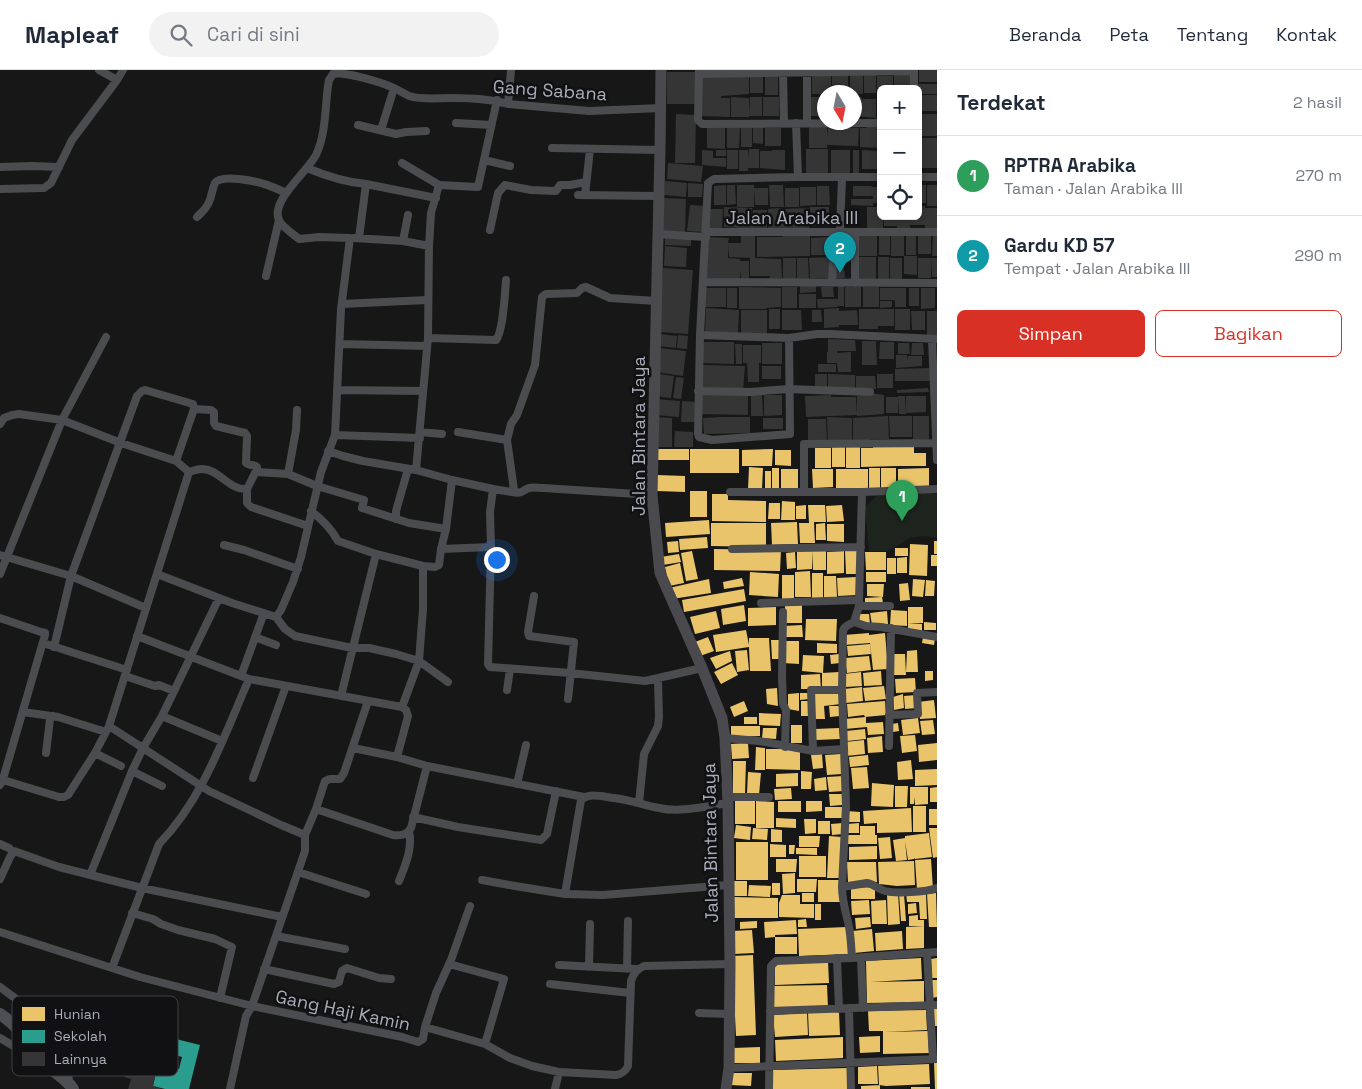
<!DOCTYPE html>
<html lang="id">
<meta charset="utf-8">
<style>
body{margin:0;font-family:"Space Grotesk",sans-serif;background:#f2f2f3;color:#1f2937}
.controls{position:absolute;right:15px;top:15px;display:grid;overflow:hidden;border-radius:8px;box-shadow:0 2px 8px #0003}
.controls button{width:45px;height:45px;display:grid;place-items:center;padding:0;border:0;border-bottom:1px solid #e0e1e3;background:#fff;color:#1f2937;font:25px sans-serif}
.compass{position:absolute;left:817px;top:15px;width:45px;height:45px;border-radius:50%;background:#fff;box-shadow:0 2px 8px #0003;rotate:170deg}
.you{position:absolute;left:496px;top:489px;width:18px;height:18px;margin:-12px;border:4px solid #fff;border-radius:50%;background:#1a73e8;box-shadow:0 0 0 8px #1a73e833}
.badge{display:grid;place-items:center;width:32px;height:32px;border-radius:50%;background:#d93025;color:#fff;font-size:16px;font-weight:700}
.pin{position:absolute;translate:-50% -41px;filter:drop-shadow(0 1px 2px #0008)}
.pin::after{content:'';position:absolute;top:26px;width:18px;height:15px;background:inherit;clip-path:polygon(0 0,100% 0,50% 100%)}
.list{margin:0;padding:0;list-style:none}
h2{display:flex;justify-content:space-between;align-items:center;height:65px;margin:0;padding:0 20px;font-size:21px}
h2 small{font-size:16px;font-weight:400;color:#747a83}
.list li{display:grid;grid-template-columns:32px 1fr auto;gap:15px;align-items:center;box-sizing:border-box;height:80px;padding:0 20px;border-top:1px solid #e0e1e3}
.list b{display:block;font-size:19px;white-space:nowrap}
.list p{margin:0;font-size:16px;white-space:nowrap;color:#747a83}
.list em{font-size:16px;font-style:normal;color:#747a83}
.actions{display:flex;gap:10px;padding:15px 20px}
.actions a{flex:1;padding:11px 0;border:1px solid #d93025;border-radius:8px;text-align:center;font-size:18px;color:#d93025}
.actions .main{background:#d93025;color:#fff}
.icon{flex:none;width:28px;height:28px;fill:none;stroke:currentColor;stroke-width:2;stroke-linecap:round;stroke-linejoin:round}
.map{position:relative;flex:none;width:937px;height:1019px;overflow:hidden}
header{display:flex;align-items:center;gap:30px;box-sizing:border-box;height:70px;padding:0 25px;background:#fff;border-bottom:1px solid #e0e1e3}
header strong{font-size:24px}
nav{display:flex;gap:28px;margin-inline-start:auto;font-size:18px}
.search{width:350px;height:45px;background:#f2f2f3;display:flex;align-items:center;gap:12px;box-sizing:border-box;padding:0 18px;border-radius:28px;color:#747a83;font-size:19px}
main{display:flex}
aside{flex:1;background:#fff}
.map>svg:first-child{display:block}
.green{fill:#1d241e}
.homes{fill:#e9c46a}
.schools{fill:#2a9d8f}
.building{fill:#353536}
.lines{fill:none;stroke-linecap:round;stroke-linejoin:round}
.street{stroke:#4b4c50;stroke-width:8}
.secondary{stroke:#4a4a4e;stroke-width:11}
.primary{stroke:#4d4f52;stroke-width:12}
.labels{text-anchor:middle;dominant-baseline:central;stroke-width:5;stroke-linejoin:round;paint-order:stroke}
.street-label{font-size:18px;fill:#a8adb8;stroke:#111113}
.key{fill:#111113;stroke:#3e4045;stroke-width:1}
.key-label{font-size:14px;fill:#a8adb8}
</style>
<header>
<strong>Mapleaf</strong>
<div class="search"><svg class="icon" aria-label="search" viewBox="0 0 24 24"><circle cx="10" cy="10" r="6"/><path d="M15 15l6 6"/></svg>Cari di sini</div>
<nav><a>Beranda</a><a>Peta</a><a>Tentang</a><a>Kontak</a></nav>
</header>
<main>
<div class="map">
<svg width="937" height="1019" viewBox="0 0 937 1019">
<rect width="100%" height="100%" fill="#171717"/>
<!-- green -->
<path class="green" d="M926 421 937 425V468L924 466 910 468 888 481H869L865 437 880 423Z"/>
<!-- homes -->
<path class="homes" d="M832 376H845V397H832Z
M873 376 899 377 914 376V383H926V396H899L861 397V378H873Z
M846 377H860V398H846Z
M815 378H831V398H815Z
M656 379H689V390H656Z
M690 379H739V403H690Z
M773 379 772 396H742V380Z
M775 380H791V396L775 395Z
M749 397 763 398 762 419H748Z
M772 398H779V419H772Z
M869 398H880V420H869Z
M881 398H896V418H881Z
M929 398V418H898V399Z
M781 399H798V419H781Z
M812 399H833V417L813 418Z
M836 399H868V420H836Z
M765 401H771V419H765Z
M657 405 685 406V422L657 421Z
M690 421H707V447H690Z
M712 424H728V430L766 431V452L712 451Z
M782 431 795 432V450H781Z
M769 433H780V449H768Z
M806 435V449H796V436Z
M808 435H825L826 452H814L815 473H800L799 453H809Z
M842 435 844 451 827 452 826 436Z
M709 450 710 464 666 467 665 453Z
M797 452 798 474 772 475 771 453Z
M711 453H766V477L711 476Z
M825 453 826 470H816V454Z
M827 454H844V472L827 471Z
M707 467 708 478 680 480 679 469Z
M678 471 679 482 668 483 667 472Z
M934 471H937V484H934Z
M910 474 928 475 927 506 909 505Z
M895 478H908V486H895Z
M714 479 781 480 780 501 714 500Z
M692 481 698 509 686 511 681 483Z
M797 481H812V499L797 500Z
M812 481H826V500H813Z
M844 481V503L827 504V482Z
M845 481H858V504H846Z
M795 482 796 498 787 499 786 483Z
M865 482H886V500H866Z
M679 484 681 492 663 495 661 487Z
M931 485H937V496H931Z
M907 487V503H897V488Z
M887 488H896V504H887Z
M680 493 684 513 669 516 665 497Z
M810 501 811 527H795V502Z
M750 502 779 504 778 527 749 525Z
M866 502H886V512H866Z
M812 503H823V528H812Z
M782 505H794V530L782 529Z
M824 506H836L837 527H824Z
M856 507 857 525 838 526 837 508Z
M742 508 744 516 724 519 723 512Z
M709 509 711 523 672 529 669 518Z
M913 509 925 510 923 527 912 526Z
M926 510 935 511 934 526H925Z
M908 513 910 530 900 531 899 514Z
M867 514H884L883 527 867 526Z
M744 519 746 531 684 542 682 530Z
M882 527 883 533 865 534V528Z
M744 535 746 551 723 555 721 539Z
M802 535V553H785V536Z
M776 537V555L748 556V538Z
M908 537H923V553H908Z
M891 540 907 541V556L890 555Z
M716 541 720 558 695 564 690 547Z
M887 541 888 554 872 555 870 543Z
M859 544H869L870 554H860Z
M806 549H837L836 571 805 570Z
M924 552 936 553V560H924Z
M908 553 922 554V561L908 560Z
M802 555 803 567H783L784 556Z
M746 560 749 575V568H769L771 601H750L749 577 716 582 713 565Z
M869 563V565L885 563 888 599 873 600 870 573 844 575V565Z
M708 567 714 581 700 586 695 572Z
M923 567 935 569 934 575 922 573Z
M771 570H779L780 589H772Z
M784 571H799V594L783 593Z
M817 573 837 574V583H817Z
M870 574 871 584 848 586 847 576Z
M747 580 749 600 737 602 735 581Z
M917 580 918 602H906L907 581Z
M730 581 732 591 716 599 710 588Z
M839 584 840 593 831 594 830 585Z
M894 584H905L906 605H894Z
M803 585 824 586 823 603 802 601Z
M869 586 871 600 847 603 845 588Z
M732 593 738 605 721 614 714 602Z
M881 601 882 615 864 616 863 603Z
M925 601H933V610L925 611Z
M839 602V618H822V603Z
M861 602 862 616 845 617 844 604Z
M820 604 821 619H801V605Z
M915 608 916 622 896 623 895 609Z
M884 616 886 629 865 631 863 618Z
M862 617 863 631 846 633 844 619Z
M777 618 778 636 767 634 766 619Z
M840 622 841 634 824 636 825 649H815L813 624Z
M799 623V641L788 639V624Z
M800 623H809V629L800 630Z
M903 624 904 638 894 640 893 627Z
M916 625 917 638 905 639 904 626Z
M934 630 936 648 920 649 918 632Z
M744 631 748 641 734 647 730 637Z
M801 631H810V646H801Z
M885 631 886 645 865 647 864 645 848 647 847 634Z
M829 636H839L840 646 830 647Z
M759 643 781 644 780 656 759 655Z
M744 647H757V654H744Z
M866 647V653L883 652 884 664 868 665 867 657 845 659 844 649Z
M918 648 920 663 903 665 901 650Z
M933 650 935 664 922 665 920 651Z
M898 653 899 661 893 662 892 654Z
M791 655H802V673H791Z
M731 656H760V666L731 667Z
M763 658H777L776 669 762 668Z
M839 658 840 669 816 670 815 659Z
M865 659 866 669 847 671 846 661Z
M915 665 917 681 902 683 900 666Z
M882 666 883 682 868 683 867 668Z
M864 670 865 684 846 686 845 672Z
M748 673 749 688 732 689 731 674Z
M937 673V690L919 692 918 675Z
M756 677 765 678V700H755Z
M766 679H788L800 681V700L766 699Z
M822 684 823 698 813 699 811 685Z
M841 684 842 704 827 705 825 685Z
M868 685 869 695 850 697 849 687Z
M911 690 913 709 898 710 897 692Z
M733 691H746L745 724 733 723Z
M867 697 869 718 853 719 851 698Z
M937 699V715L915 716V700Z
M801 701 812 702 811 719H801Z
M748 702 761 703 759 725 747 724Z
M798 703V716L776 717V704Z
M843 706 844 721 829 722 827 707Z
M826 707 827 720 815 721 814 709Z
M872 713 894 715 893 737 871 736Z
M895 716H908L907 737H895Z
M910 717H928V734L915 735V727L914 734H910Z
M937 717V732H930V718Z
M791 718 792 729 775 730 774 719Z
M829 724H842V735L830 736Z
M735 730H755V754H735Z
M756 731 774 732V758H756Z
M778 731H801V742H778Z
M806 731H822V741L806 742Z
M913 736H926V762H913Z
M825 737H843V748H825Z
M911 738 912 762 877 763V753L864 754 863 741Z
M929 739H937V755H929Z
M847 741 860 742V752H847Z
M776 748 796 749V758L776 757Z
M804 749H816V763L805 764Z
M818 751H830V764H818Z
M843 753V764L832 765 831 754Z
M859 753V763H847V754Z
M736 755 751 757 750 770 734 768Z
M860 756H875V765H877V774H847V765H860Z
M753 758 768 759 767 770 752 769Z
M929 758H937V787L933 788Z
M771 759 782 760V772H771Z
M929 763 932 787 915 789 914 788V789L908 790 905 771 907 790 896 791 893 770 905 768V766Z
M799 766H820L819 777H799Z
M829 766 842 767 841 808H827Z
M890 767 892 788 880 789 878 768Z
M736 772H768V810H736Z
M770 774 786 775V787H770Z
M789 775H795L794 784H789Z
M877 776V789L849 790V777Z
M796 778H817V785L796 784Z
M799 786H826V807H799Z
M776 789H797L796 802H776Z
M931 789 933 819 917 820 915 790Z
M914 791 915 815 897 816 879 814 878 792Z
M847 792H876L877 812H848Z
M795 803V823L783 824 782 804Z
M797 809H817L816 822H797Z
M818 810H840V832H818Z
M733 811H747V826H733Z
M772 813H780V825H772Z
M749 815 771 816 770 827 748 826Z
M875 817V829H851V818Z
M802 823H814V832H802Z
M898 823 900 854 888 855 887 824Z
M906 823 926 824 927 849H920L919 832H907Z
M936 823 937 857H929L927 824Z
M899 824H904L906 851H901Z
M782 825H800V834H814V848L779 847V833Z
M734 827 778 828V848H734Z
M869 830 870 844 852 845 851 831Z
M886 830 887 854H872L871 831Z
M916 833 917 843 908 844V834Z
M815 834H821V850H815Z
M918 845V850H924V856H909V846Z
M870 847 871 857 856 859 855 848Z
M806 849 807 857H798V850Z
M796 850 797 864 775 865V867L765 868 764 852Z
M757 851V858L740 859V852Z
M924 856V878L906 879V857Z
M847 857 849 884 799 886 798 859Z
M872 859 874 881 854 883 852 861Z
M752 860 754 883 734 884 732 861Z
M902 861 903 879 876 881 875 863Z
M775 867H797V884H775Z
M753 885 756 965 736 966 732 886Z
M921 888 922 909 870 912 924 911V932L867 933 866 891Z
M937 888V908H932L931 889Z
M828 891 829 913 775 915V892Z
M931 910H937V927L932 928Z
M827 915 828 938 773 940 772 916Z
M933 938H937V956H934Z
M926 940 927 960 884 962 928 961 929 983 883 984V961H869L868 941Z
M808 942H839L840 965 809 966Z
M807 943 808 965 775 967 773 945Z
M880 966V982L860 983 859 967Z
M843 967V988L776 991 775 970Z
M760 977V993H733V978Z
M934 993H937V1019H935Z
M929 994 930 1014 886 1016 879 1015 878 996Z
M877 996 878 1014H858V997Z
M848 998V1019H773V1000Z
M731 1003H752L751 1016 730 1015Z
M880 1015V1019H861V1016Z
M911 1017H930V1019H911Z"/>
<!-- schools -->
<path class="schools" d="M168 967 200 975 189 1019H165L153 1016 158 994 179 999 182 987 164 982Z"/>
<!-- building -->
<path class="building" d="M919 0H937V12H919Z
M667 2H696V34H667Z
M750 4H763V23H750Z
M850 4H863V24H854V22H850Z
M765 5H778V25H765Z
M832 5H848V22H832Z
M864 5H876V23H864Z
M894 5H912V19H894Z
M749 6V24L721 26V28H730V47L701 46V7Z
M812 6H831V22H824V24H812Z
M877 6H893V19H881V25H877Z
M917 14H937V24H918Z
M919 25H937V41H919Z
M731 27 749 28V47H731Z
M750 27H762V46H749Z
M763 27H779V46H763Z
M811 27H820V46H811Z
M854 27H862V29H876V48L854 46Z
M821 29H824V46H821Z
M878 29H881V47H878Z
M676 44 696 45 695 93H675Z
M919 44H937V66H919Z
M707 56H725V79L707 78Z
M741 56H752V77H741Z
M867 56H881V78L860 77V58H867Z
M727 57H740L739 78H727Z
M753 57H763V74L753 73Z
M809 57H827V67L828 57 859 58 858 76 827 75V78H809Z
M765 58H781V76H765Z
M921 68H937V83H921Z
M749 79H759V98H748V101H739V80H748V88Z
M806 79H828V105H806Z
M702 80 713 81V88H726V97L702 95Z
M716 80H726V86H716Z
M727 80H738V99H727Z
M772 80H785V100L760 98V81H772Z
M831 80H850V104H831Z
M853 80H859V103H853Z
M862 80 881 81V99H862Z
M918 83H937V98H918Z
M668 93 703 96 701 112 667 109Z
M665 111 687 113 686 127 664 125Z
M688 113 703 114 702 127H688Z
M726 115V135H714V116Z
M727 115H735L736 134 727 135Z
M737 115H754V137H737Z
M769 115H783L784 137H770Z
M920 115H926V133H920Z
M927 115H937V136H927Z
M817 116H829L830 135H817Z
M853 116H872V117H881V133H873V136L851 135V129H873V126H853Z
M800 117H816V135L800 136Z
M754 118H768V135H755Z
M785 118H799V137H785Z
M664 128 686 129 685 164 663 163Z
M690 135 705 136 703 162 687 161Z
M918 136H925V155H910V149V159H897V156H884V146H918Z
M724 137 752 138 753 155V140H767V160L724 157Z
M810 137H829V156H810Z
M867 137H881V146H883V159H867Z
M781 138 782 158H768V139Z
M809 138V158L782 160V139Z
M925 138H937V158H925Z
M708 139H723L722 160 707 159Z
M879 164H890V185H879Z
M933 164H937V186H932Z
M783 165H810V186L757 187V167H783Z
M858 165H877V186H857Z
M891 165H904V186H891Z
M906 165H916V185H906Z
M665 166 691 167V176L665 175Z
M741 166H755V188L781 189 782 208 770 209V206H750V188L729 187 728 175V188L740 189V191H749V209H741L740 200V211H705L707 167 729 168 728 173H741Z
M918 166H931V184H918Z
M829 167V185H811V168Z
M665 176 687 178 686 197 664 196Z
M904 186H917V205L904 204Z
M829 187 830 208H810L809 188Z
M857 187H876V209H856Z
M878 187H889V209H878Z
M783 188H796V211H783Z
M797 188H808L809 209H797Z
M890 188H902V209H890Z
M918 188H932L931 208H918Z
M932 188H937V207H932Z
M836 197H844L845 208H836Z
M663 198 693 200 688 264 659 262Z
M800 216H816V222L800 223Z
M838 216H844V236H838V237L818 238 817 229H838Z
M739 217 781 218V237L766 238V239H739Z
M782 217H797V238H782Z
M821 217H833L834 227H822Z
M845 217H861V237H845Z
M863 217H879V237H863Z
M704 218H726V237H704Z
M727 218H737V238H727Z
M880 218H906V237H895V230H880Z
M909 218H919V236H909Z
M921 218H935V238L921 239Z
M799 224H816V238H799Z
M880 231H892V237L880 238Z
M706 238 739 240 738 264 705 263Z
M839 238V257L824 258V239Z
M769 239H780V259H769Z
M859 239H894V256H878V259H859Z
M895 239H910V260H895Z
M741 240H767V264L741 263Z
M782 240H801L802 260H782Z
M812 240H821L822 252H812Z
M857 240 858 255H839V241Z
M911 241H925V260H912Z
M927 241H937V265H927Z
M659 264 677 266 676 278 658 276Z
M678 265 688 266 687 279 677 278Z
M828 269 855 270 856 281H837V283L851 282V302H838L837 293H827V282H828Z
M862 271H876L877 295H862Z
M702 272H734V294L701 293Z
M880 272H894V289H879Z
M762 273H782V294H762Z
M898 273H909L910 284H898Z
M912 273H923L924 285H911Z
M735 274H742V294H736Z
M743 275H761V293H759V312H748L747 293H743Z
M659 278 686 281 683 306 656 302Z
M896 285H907L908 291V286H922V296L896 298Z
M818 294H836V302H818Z
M702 295 745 296 743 321 701 319Z
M762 296H781V309H762Z
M930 298V311H895V299Z
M658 304 674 306 671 328 655 326Z
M815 304H827V318H815Z
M828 304 855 305V319H828Z
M877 304H893V318H877Z
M856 306H875L876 319 856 320Z
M676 307 684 308 681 329 673 328Z
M928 318 929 322 897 323V320Z
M700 323H748V345L700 344Z
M870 323 884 325V344L857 346V326L870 325Z
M751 324H762L763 346H751Z
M764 325H782V345L764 346Z
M831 325V327H856L857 345 806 347 805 326Z
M898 326H905L906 344H899Z
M906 326H926V342L906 343Z
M886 327H898V343H886Z
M656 329 680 331 679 347 655 345Z
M682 331 696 332 695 352H681Z
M888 346 889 369H869V372H853V348Z
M889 346H912V367H890Z
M913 346H929V369L913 370Z
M655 347 672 348V377H655Z
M719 347H750V363L704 364 703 348Z
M827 347 852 348V371L828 373Z
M763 348H783V359H763Z
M808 349H826L827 372H808Z
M675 361 693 362V377H674Z
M130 988 158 994 153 1016 162 1019H128L131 1009 124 1007Z"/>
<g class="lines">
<!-- street -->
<path class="street" d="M99 0 117 10
M699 0 698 50 702 54 881 53
M783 3 784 53
M699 4 914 1
M914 19V0
M508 34 511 0
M456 53 491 55
M796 53 798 107
M807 53V3
M358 55 396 64 406 62 426 61
M381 60 394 18
M552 78 660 80
M484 90 510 96
M402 93 439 115 478 117 497 30
M0 97 32 96 59 97
M307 98C326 106 344 112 366 114L359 168
M918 107H937
M366 114 436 128
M0 119 44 118 51 113 72 70 117 10 123 0
M578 125 659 126
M585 125 590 79
M197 147C201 143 207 138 209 132 212 126 212 119 215 113 221 104 255 111 264 114 272 116 279 120 286 123
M490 160 498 123 505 115 531 120 556 121 560 115H570L586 112
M706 162H937
M840 162 842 107
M658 164 706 167
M354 168 403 171 429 176
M403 171 408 145
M266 206 279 150
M703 212 937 213
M832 212 835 162
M855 213V162
M342 234 427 230
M700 265 789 268 817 264H830L937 269
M428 268 496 270C503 262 505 223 506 210
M789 268 790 364
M932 269 937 390
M340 274 427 276
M337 320 423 321
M698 321 750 322 788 319 870 322
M194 339 211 340 214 342V353L216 356 245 363 247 366 246 393C249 396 254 394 257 397V402
M297 340 296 360 288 404 317 416 364 430 362 438 409 453 446 459
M0 354 4 348 12 345 19 344 62 350 121 373 176 391 189 402
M420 362 442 364
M458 362 507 370
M790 364 712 370 699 367 698 364 700 265 708 113 714 109 798 107H881
M335 365 420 368
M804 374 936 373
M328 381 343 386 363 391 416 400 452 410 493 419 490 442 491 477 488 594 490 597 570 603 645 611 702 598
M416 400 428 268 429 176 431 143 439 115
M189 402C193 401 197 399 201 399 218 398 230 421 247 419
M288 404 257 402 255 403 247 419V433L251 437 308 456
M493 419 512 422 514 420 507 370 511 354 517 345 535 295 542 227 546 224 577 223 582 218 586 217 610 228 656 231
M512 422C522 424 521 421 529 418 533 417 538 418 543 418L652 425
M730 422H862L937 419
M804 422V374
M396 449V441L408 399
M224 475 244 480 298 499
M441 479 491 477
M732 479 861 477
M0 485 71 506 146 538
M423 496 435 497 439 495 441 479 446 459 452 410
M0 504 62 350 106 267
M157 504 232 533 276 547 281 540 293 512 301 487 321 402 335 365 341 239 350 168 319 167 299 169C293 164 281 156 279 150 270 131 308 101 316 85 326 64 325 38 328 16L329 10 333 4C345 1 384 13 396 19 400 21 405 24 409 26 422 30 438 28 451 28 469 28 491 29 508 34L589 41 661 38
M534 526 528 562 529 566 574 572 568 629
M761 533 859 530
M859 536H890
M783 542 782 607 783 634 786 640 785 677
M276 547 285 559 295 566 352 578H369L396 584 419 591 423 539V496L376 484 338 471C331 458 323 450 311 441
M0 548 41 562 45 563V565L3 709 0 715
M854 552 866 556 881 557 937 567
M255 567 276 575
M43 573 127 600
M54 577 71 506 137 326 142 321 145 320 193 334 194 339 176 391
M125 606 155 616 159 615 174 621
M241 606 264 543
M249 609 402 637 406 640 408 646 397 687
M507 620 510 599
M341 626 376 484
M402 637 419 591 448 612
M23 642 58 647 106 662
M889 645 918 644 917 623 937 622
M162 646 222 671
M109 656 209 721 281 755 305 765V781L252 936 246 946 230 1019
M725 668 759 671 813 681 844 679
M889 676 891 558
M353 678 397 687 427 696 584 727
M813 681 811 620H842
M46 683 50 649 53 646
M95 683 121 696
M132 701 162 716
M253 708 286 616
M0 709 59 727H64L68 725 95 683 109 656 189 402
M517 714 526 675
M728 727H769
M639 733 644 684 658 656 659 647 658 609
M316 739 325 711 330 709H340L344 703 368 631
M413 747 458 757 541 770 547 764 556 721
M305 765 316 739 393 765C401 766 407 765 411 758L427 696
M0 774 9 778
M298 802 366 824
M90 805 132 701 143 678 162 646 219 528
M0 809 10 787 14 781 59 797 142 818 282 847
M482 810 515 816 565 824 603 825 729 815
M399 811C405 796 413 778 409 762
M842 817 867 813C874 814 878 819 885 821 896 824 926 822 937 818
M565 824 581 730C589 722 604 727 614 728 631 730 643 735 659 738 681 743 706 736 728 733
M132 843 153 849 161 854 178 860 215 869 232 877 220 928
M0 862 140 907 252 936 402 967 418 972 423 969 425 957 485 974 510 988 532 996 559 1002 616 1005C622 1004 625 1002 628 996L631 911C634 903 636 900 644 896L730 894
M276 866 345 879
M927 883 933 989
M837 888 839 939
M852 888C851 876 851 864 848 852 845 840 842 829 842 817L846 736 842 620 843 562C843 556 849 555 854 552L859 536V530L862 422
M861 888 863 938
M449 894 504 909 485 974
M559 895 637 899
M589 897 590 854
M112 898 159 774C203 729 224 666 249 609L137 566
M264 899 334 914 339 912 342 901 347 898 379 908 391 909
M627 899 628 851
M550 914 630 923
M0 917 27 937 67 988 69 1012
M849 938 851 1019
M770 941 937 935
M699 943 730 944
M425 957 436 923 451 890 470 836
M0 968 39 991
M729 998 937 989
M555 1019 559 1002
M769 1019 771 896 776 891 852 888 937 882"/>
<!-- secondary -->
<path class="secondary" d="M661 0 660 80 652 425 660 503 702 598 722 648 725 668 728 733 730 894 729 998 726 1019"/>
<!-- primary -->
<path class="primary" d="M0 944C23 959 30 978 47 995 56 1004 67 1009 73 1019"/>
</g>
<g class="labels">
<!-- street labels -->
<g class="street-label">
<text transform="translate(550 20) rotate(4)">Gang Sabana</text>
<text x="792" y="147">Jalan Arabika III</text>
<text transform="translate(638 366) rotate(-90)">Jalan Bintara Jaya</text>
<text transform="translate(710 773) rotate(-91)">Jalan Bintara Jaya</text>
<text transform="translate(343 940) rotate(12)">Gang Haji Kamin</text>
</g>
</g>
<!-- legend -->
<rect x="12" y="926" width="166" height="80" rx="8" class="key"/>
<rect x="22" y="937" width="23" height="14" fill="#e9c46a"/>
<rect x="22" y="960" width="23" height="13" fill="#2a9d8f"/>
<rect x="22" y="982" width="23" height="14" fill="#353536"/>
<g class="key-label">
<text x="54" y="949">Hunian</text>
<text x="54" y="971">Sekolah</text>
<text x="54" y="994">Lainnya</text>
</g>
</svg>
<div class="controls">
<button>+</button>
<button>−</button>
<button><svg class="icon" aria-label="locate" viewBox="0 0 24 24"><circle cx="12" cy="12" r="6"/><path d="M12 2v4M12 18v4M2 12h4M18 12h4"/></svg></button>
</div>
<svg class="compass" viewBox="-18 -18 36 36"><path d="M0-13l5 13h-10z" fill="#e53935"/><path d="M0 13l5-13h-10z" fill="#747a83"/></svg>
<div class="you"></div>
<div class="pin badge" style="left:902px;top:451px;background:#2e9e5b">1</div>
<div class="pin badge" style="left:840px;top:203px;background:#0f9aa8">2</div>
</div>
<aside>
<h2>Terdekat<small>2 hasil</small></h2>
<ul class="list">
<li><span class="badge" style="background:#2e9e5b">1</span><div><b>RPTRA Arabika</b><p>Taman · Jalan Arabika III</p></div><em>270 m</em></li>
<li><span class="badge" style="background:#0f9aa8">2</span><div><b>Gardu KD 57</b><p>Tempat · Jalan Arabika III</p></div><em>290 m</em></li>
</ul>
<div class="actions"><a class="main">Simpan</a><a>Bagikan</a></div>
</aside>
</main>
